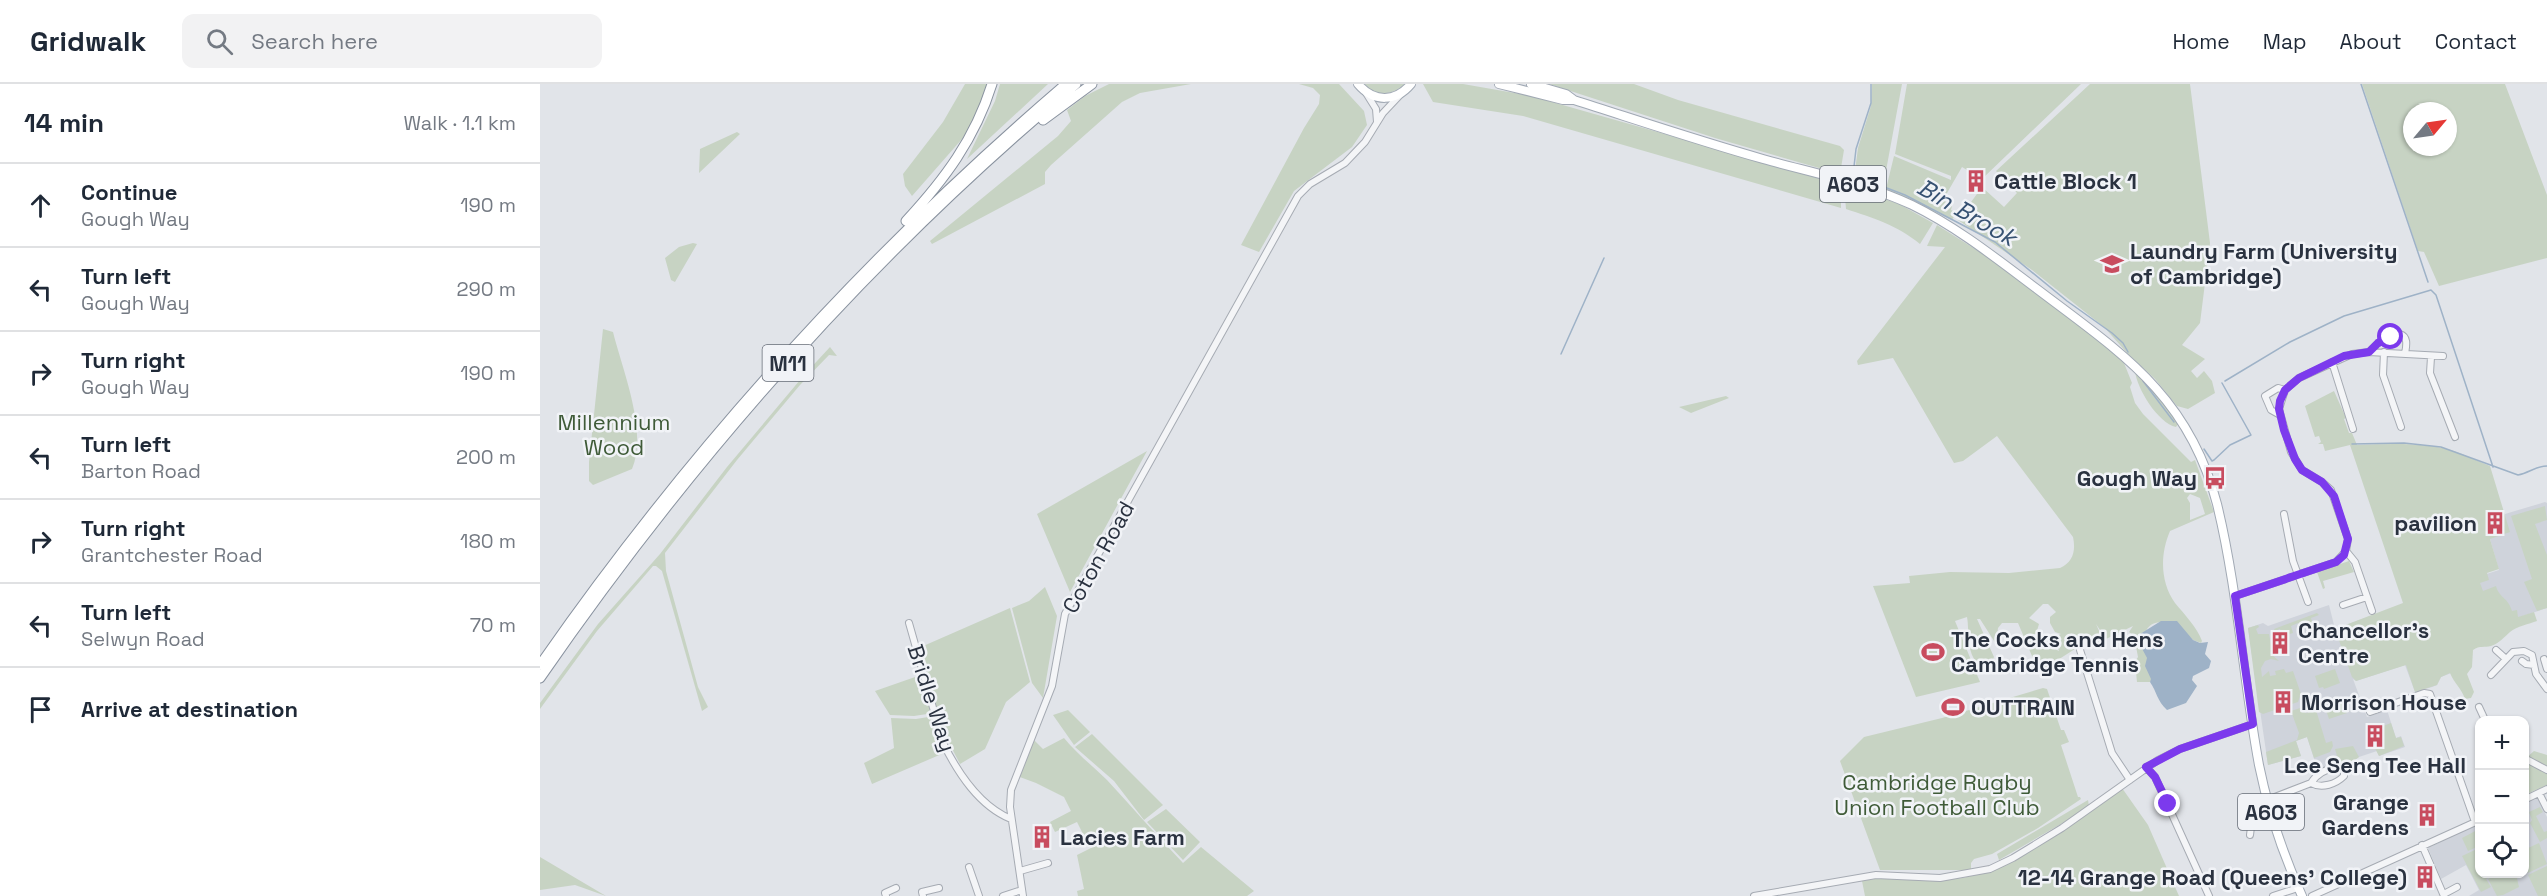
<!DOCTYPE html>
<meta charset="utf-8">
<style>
body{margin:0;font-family:"Space Grotesk",sans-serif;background:#f2f2f3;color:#1f2937}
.controls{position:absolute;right:18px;bottom:18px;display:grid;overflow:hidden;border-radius:12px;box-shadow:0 2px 4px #0004}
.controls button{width:54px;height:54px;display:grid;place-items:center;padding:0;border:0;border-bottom:2px solid #e0e1e3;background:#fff;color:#1f2937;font:30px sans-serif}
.compass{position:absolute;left:1863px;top:18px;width:54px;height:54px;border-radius:50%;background:#fff;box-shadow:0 2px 4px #0004;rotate:61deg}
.stop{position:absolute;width:18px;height:18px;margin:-14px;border:4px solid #7c3aed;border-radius:50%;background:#fff}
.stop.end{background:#7c3aed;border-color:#fff;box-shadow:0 2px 6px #0008}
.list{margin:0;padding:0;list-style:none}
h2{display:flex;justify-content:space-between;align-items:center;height:78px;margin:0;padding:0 24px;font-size:26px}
h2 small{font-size:20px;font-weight:400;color:#747a83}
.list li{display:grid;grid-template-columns:39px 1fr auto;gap:18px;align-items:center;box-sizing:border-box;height:84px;padding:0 24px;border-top:2px solid #e0e1e3}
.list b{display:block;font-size:22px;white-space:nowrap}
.list p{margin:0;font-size:20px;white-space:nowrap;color:#747a83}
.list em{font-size:20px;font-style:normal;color:#747a83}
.icon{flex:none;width:33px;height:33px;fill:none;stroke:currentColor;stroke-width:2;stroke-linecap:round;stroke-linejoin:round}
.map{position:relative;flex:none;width:2007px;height:812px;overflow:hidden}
header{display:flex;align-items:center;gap:36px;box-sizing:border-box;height:84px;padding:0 30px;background:#fff;border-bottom:2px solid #e0e1e3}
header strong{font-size:28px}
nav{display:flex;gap:33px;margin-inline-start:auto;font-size:21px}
.search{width:420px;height:54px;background:#f2f2f3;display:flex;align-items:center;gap:15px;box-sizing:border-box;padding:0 21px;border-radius:12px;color:#747a83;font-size:22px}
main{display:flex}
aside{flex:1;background:#fff}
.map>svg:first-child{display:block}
.built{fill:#cfd3db}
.green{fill:#c7d3c3;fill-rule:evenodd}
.water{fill:#9eb2c7}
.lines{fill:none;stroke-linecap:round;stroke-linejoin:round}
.stream{stroke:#9eb2c7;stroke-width:1.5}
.minor-casing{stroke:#a6abb3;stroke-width:8}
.major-casing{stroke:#a1a9b4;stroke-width:10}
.highway-casing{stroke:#89929f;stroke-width:11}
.minor{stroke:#f4f5f7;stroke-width:6}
.major{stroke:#fff;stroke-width:8}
.highway{stroke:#fff;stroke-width:9}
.route{stroke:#7c3aed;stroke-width:8}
.labels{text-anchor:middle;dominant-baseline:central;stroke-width:5;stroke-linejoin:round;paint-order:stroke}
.shield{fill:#f1f3f7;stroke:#666c77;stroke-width:1.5}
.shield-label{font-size:21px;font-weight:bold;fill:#2a3240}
.poi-label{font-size:22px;font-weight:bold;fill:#2a3240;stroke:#f1f3f7;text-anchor:start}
.park-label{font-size:22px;fill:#3f5b38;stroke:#f1f3f7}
.street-label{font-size:22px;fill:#2a3240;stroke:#f1f3f7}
.water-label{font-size:24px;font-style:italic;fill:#365172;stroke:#f1f3f7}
</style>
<header>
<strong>Gridwalk</strong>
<div class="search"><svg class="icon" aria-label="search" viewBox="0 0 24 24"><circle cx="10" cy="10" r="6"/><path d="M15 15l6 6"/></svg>Search here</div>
<nav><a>Home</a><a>Map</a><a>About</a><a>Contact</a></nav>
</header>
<main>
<aside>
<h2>14 min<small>Walk · 1.1 km</small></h2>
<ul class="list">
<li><svg class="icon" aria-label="ahead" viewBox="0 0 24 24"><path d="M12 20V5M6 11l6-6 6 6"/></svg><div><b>Continue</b><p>Gough Way</p></div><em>190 m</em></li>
<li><svg class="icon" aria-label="left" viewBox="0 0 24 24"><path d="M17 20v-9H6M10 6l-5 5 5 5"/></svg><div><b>Turn left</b><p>Gough Way</p></div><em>290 m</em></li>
<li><svg class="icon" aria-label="right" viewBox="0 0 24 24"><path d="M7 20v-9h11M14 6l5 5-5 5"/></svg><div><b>Turn right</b><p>Gough Way</p></div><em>190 m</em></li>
<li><svg class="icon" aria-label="left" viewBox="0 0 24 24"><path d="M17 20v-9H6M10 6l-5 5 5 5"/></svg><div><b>Turn left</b><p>Barton Road</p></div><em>200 m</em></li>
<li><svg class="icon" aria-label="right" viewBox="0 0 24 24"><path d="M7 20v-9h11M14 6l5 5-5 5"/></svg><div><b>Turn right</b><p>Grantchester Road</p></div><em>180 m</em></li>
<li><svg class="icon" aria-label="left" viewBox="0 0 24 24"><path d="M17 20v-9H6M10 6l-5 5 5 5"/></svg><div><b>Turn left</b><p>Selwyn Road</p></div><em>70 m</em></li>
<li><svg class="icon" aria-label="arrive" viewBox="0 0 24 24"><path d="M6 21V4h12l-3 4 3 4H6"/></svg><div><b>Arrive at destination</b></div></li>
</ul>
</aside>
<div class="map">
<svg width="2007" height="812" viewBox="0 0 2007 812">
<rect width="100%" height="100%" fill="#e1e4e9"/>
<!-- built -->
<path class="built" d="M2005 418 2007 419V524L1921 552 1929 582 1901 593 1897 601 1892 603 1875 608 1865 581 1816 597 1813 595 1827 633 1847 626 1856 654 1861 652 1865 663 1839 672 1837 667 1819 673 1804 684 1787 683 1778 687 1767 653 1756 657 1761 672 1728 681 1708 544 1723 539 1728 542 1789 521 1795 545 1863 520V517L1959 486 1950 455 1965 430Z
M1997 713 2007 733V812H1929L1939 806 1926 781 1901 795 1888 764 1939 739 1940 790H1984L1985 719Z"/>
<!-- green -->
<path class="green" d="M425 0H448L433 39 422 55 372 112 365 102 363 90 403 38Z
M460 0H508L427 75 455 17Z
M569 0H651L600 9 582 18 511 81 505 88V100L392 160 390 157 518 52 531 37 527 26 545 12Z
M759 0H799L824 27 827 41 812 63 754 107 719 168 701 161 764 44 779 20 780 11 773 4Z
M823 0H866C851 11 837 14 823 0Z
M883 0H923L991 12 1301 100V124L983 32 893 18Z
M1009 0H1094L1138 16 1300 62 1304 66 1300 90 1175 54Z
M1332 0H1362L1343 103 1314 94 1318 64 1331 22Z
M1367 0H1541L1442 95 1422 83 1403 116 1412 122 1411 126 1416 129 1412 136 1346 105 1354 72 1411 96V92L1355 70Z
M1550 0H1650L1670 159 1660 239 1642 261 1665 275 1651 287 1657 294 1664 287 1672 297 1675 309 1648 325 1637 322 1615 295 1588 270 1564 243 1492 186 1418 136 1442 103 1464 123 1477 109 1456 87Z
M1822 0H1965L2007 111V174L1899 202 1884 168 1878 167ZM1872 27H1908V63H1872Z
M197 48 200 50 159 89 160 65Z
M1304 101 1359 120 1393 139 1380 160C1357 141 1333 134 1306 125Z
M1397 141 1446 172 1582 274 1592 299 1590 303 1595 319 1603 330 1651 378 1655 376 1674 428 1630 447C1620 470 1620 498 1635 519 1644 530 1657 543 1662 557L1661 559 1653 556 1635 538C1624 539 1612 535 1606 547L1600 550C1598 561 1606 564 1607 574 1609 584 1607 584 1612 595L1610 598H1597L1595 578 1598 573 1594 552 1589 548 1593 542 1566 555 1556 540 1560 549 1502 586 1493 588 1495 579 1478 539H1462L1458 544 1456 560 1440 535H1437L1454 573 1450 582C1424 583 1430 548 1427 533L1415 537 1440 598 1376 613 1333 502 1370 499 1369 492 1410 488 1469 489 1520 484C1533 478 1536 467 1533 453L1457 352 1423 377 1414 379 1353 274 1318 281 1317 277 1405 163 1387 162ZM1650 410 1660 414 1665 430 1650 436V419L1647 414ZM1503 520H1508L1516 528 1510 533V539L1515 548 1521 550 1514 553 1519 567 1490 553 1492 550H1496L1499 540 1489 534Z
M153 159 157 160 135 198 131 196 125 174 139 163Z
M63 245 73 248C83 288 108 347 92 385L53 401 49 397V378Z
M290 263 297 272 289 271 260 301 197 376 125 469 126 487 158 603 168 623 162 627 122 487 116 482H113L57 547 0 625V619L58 540 120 470 187 383 265 290Z
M1595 287 1610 298 1638 340 1636 343C1618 339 1597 305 1595 287Z
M1794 307 1806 334 1804 335 1809 349H1812L1817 361C1848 360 1880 358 1911 366 1924 370 1937 377 1950 382L1970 448 1950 455 1959 485 1947 489 1949 496 1940 499 1943 507 1956 502C1959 514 1968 513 1972 527L1977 526 1978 533 1994 528 1997 537C1989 540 1977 542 1970 548 1964 553 1960 559 1951 562 1944 564 1940 561 1933 566L1932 583 1927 590 1934 608 1931 614 1925 615C1922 605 1914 599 1910 589L1901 593 1897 601 1875 608 1866 581 1816 597 1812 593 1795 545 1863 519 1810 361 1785 367 1783 360H1778L1781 358 1779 352 1775 353 1765 322Z
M1186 312 1189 314 1151 329 1139 323Z
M607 367 530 508 497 430Z
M2005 422 2007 436 1995 440 2007 471V524L1997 527 1984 498 1992 495 1971 432Z
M1809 477 1814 488 1783 497 1785 504 1783 505 1777 488Z
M505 503 517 532 503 614 492 599 472 524 489 517Z
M470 524 490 598 466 618 445 665 420 680C401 646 388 603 381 563Z
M1777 529 1779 531 1771 534 1773 541 1760 546 1758 539 1751 542 1753 549 1743 552 1740 545 1735 547 1734 545Z
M1718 541 1719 543 1716 545 1718 550H1729L1732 566 1730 569 1739 577 1731 575 1725 577 1721 584 1722 593 1729 587 1730 592 1736 591 1735 587 1744 585 1746 589 1753 587 1761 610 1758 618 1723 630 1719 628 1708 544Z
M1795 585 1800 599 1784 605 1783 603 1779 604 1775 592Z
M378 592 391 624 387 630 374 632 350 631 335 607Z
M1503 604 1507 605 1521 646H1524L1529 658 1521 661 1538 713H1540L1541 715 1498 744 1452 770 1434 775 1431 779V786H1340L1300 677 1324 653 1402 634Z
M1802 614 1807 629 1789 635 1785 623 1789 622 1788 619Z
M1760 624 1766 629 1776 626 1786 659 1792 657 1793 662 1790 668 1774 674 1767 653 1756 657 1761 672 1728 681 1726 668 1757 656 1759 649 1751 627Z
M528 626 550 648 534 661 513 631Z
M388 633 394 638 404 669 332 700 324 679 354 664 351 634 376 635Z
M1851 639 1856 654 1861 653 1864 662 1839 672 1832 659 1842 656 1838 644Z
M552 650 623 721 604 736 574 697 535 663Z
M524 654C537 670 553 682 567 696 593 724 617 752 643 779L661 763 714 807 707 812H538L537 807 544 805 537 771 565 757 559 751 547 758 537 738 515 748 510 738 531 727 524 713 496 699 477 692 493 655 503 665Z
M1813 662 1819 673 1804 684 1800 682 1795 665Z
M1994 667 2007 671V701L1985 711V675Z
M1582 704 1608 741 1639 812H1325L1322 797 1354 792 1392 796 1423 794 1445 788Z
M1548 716 1549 722 1540 729 1459 776 1457 770Z
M2000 723 2003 728 1996 732 2004 748 2007 747V754L2000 758 1990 739 1992 736 1989 728Z
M626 725 660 758 643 776 607 738Z
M1939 745V762L1928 767 1922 754Z
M1999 759 2007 780 1988 789C1984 781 1983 777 1988 770L1986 765Z
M1939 764 1940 790H1956L1946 795 1951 803 1941 808 1922 772Z
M0 773 66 812 35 801 0 806Z
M2007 782V812H1998L1988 791Z
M1960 790H1976L1979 803 1963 811 1957 812 1948 795Z"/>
<!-- water -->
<path class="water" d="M1621 537H1637L1653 556 1660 559 1668 558 1665 570 1671 577 1669 584 1653 592 1652 596 1657 602 1646 619 1627 626C1617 617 1617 608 1610 598L1611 595 1605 582 1607 574 1598 557 1600 550Z"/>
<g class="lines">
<!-- stream -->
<path class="stream" d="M1331 0V19L1316 65 1313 91 1365 111 1455 158 1527 217 1572 249 1583 259 1588 268
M1821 0 1888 198
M1021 270 1064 174
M1603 297 1634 338
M1685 297 1750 258 1804 232 1891 206 1896 211 1953 383
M1812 360 1864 359 1901 363 1978 391C1989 389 1996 382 2007 382
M1664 365 1672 377 1674 376 1690 361 1711 351 1682 299"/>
<!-- minor casing -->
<g class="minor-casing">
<path id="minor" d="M826 9 836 25 837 38
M1829 268 1838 259 1860 250C1869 253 1866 263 1865 270
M1844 268 1843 291 1861 343
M1891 273 1890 289 1915 353
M1792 278 1813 345
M1740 331 1731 326 1725 312 1738 304 1745 306
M1744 430 1753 477 1768 518
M1806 467 1815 478 1832 527
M1695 512 1796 478 1806 467 1808 455 1791 406 1782 398 1762 386 1751 368 1739 325 1745 306 1759 294 1812 270 1829 268 1903 272
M1803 521 1827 513
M369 539 403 659C418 689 439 722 471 735
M1540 566 1572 669 1590 696
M1956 566 1966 575
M2004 575 2007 585
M1982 577 1986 580 1994 581
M1951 591 1973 568 1984 567 1992 571 1996 590 2007 605
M1939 623 1945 636
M1830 628 1884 609 1890 610 1935 738
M1984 676H1988L2007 686
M1606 683 1615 693 1669 812
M1999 709 2007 725
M1727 716 1771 699C1777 689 1786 685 1797 683L1804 687V692C1796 700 1782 705 1771 699
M1984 716 2007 705
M1710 751 1711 743 1733 736
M1882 761 1904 812
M429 783 439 812
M480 787 508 779
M1904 810 1917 803
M346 812 345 809 356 804
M383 812 382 808 399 804
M463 812 482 806
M483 812 470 723 471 706 512 602 525 530 758 112 770 100 805 79 825 58 843 29 860 11
M1214 812 1336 791 1400 794 1450 785 1473 774 1522 744 1618 676 1640 665 1713 640
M1733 812 1758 804
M1772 812 1940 736"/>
</g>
<!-- major casing -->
<g class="major-casing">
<path id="major" d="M818 0C834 19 856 18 871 0
M959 0 1023 16H1033
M991 0 1026 10 1034 16C1097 36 1159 57 1223 75 1273 89 1325 99 1372 121 1417 143 1457 175 1497 205 1580 268 1649 311 1677 420 1698 506 1703 595 1719 681 1728 726 1743 770 1762 812"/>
</g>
<!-- highway casing -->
<g class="highway-casing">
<path id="highway" d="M503 36 552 0
M366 137C404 96 435 55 452 0
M0 581C151 364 325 172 526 0
M0 594C152 374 331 171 536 0"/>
</g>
<!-- minor -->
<use href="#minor" class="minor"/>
<!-- major -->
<use href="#major" class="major"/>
<!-- highway -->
<use href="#highway" class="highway"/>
</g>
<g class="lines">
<!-- route -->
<path class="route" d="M1628 720 1615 693 1606 683 1640 665 1713 640 1695 512 1796 478 1804 471 1808 455 1794 412 1782 398 1762 386 1755 375 1744 346 1739 325 1740 317 1745 306 1759 294 1804 272 1829 268 1838 259 1851 253"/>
</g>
<!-- icons -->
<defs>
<g id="building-bare" transform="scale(1.8)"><path d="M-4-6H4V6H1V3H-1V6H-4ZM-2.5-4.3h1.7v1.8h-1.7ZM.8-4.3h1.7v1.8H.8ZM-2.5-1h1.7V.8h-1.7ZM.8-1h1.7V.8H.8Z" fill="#c84c5f" stroke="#f1f3f7" stroke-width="2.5" paint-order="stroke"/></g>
<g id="university-bare" transform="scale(1.8)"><path d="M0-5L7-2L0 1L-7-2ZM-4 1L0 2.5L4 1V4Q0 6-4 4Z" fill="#c84c5f" stroke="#f1f3f7" stroke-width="2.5" paint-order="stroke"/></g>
<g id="bus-bare" transform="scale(1.8)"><path d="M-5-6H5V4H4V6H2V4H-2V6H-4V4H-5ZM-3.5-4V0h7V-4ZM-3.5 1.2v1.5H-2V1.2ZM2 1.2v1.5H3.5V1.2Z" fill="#c84c5f" stroke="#f1f3f7" stroke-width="2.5" paint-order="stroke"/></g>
<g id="stadium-bare" transform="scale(1.8)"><path d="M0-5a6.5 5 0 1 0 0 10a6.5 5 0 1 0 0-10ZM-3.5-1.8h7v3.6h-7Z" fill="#c84c5f" stroke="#f1f3f7" stroke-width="2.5" paint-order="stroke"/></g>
</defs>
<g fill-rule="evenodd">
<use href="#building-bare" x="1436" y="97"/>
<use href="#university-bare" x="1572" y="180"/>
<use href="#bus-bare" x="1675" y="394"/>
<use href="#building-bare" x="1955" y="439"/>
<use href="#building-bare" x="1740" y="559"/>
<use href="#stadium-bare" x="1393" y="568"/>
<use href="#building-bare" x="1743" y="618"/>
<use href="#stadium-bare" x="1413" y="623"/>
<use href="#building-bare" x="1835" y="652"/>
<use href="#building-bare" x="1887" y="731"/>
<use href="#building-bare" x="502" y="753"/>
<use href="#building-bare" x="1885" y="793"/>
</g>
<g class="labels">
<!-- shield labels -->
<g class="shield">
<rect x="1280" y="82" width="66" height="36" rx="4.5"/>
<rect x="222.5" y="261" width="51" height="36" rx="4.5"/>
<rect x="1698" y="710" width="66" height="36" rx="4.5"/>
</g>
<g class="shield-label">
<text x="1313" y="100">A603</text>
<text x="248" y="279">M11</text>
<text x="1731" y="728">A603</text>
</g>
<!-- poi labels -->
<g class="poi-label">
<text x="1454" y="97">Cattle Block 1</text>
<text x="1590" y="167">Laundry Farm (University<tspan x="1590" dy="25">of Cambridge)</tspan></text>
<text x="1657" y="394" text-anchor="end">Gough Way</text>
<text x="1937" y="439" text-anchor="end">pavilion</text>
<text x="1758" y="546">Chancellor's<tspan x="1758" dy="25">Centre</tspan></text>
<text x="1411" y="555">The Cocks and Hens<tspan x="1411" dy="25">Cambridge Tennis</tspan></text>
<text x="1761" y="618">Morrison House</text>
<text x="1431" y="623">OUTTRAIN</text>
<text x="1835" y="681" text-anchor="middle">Lee Seng Tee Hall</text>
<text x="1869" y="718" text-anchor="end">Grange<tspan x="1869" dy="25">Gardens</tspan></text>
<text x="520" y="753">Lacies Farm</text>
<text x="1867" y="793" text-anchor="end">12-14 Grange Road (Queens' College)</text>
</g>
<!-- park labels -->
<g class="park-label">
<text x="74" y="338">Millennium<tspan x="74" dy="25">Wood</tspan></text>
<text x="1397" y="698">Cambridge Rugby<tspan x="1397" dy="25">Union Football Club</tspan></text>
</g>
<!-- street labels -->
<g class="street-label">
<text transform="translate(558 473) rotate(-61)">Coton Road</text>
<text transform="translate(392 614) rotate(72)">Bridle Way</text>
</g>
<!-- water labels -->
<g class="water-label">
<text transform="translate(1427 128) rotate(30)">Bin Brook</text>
</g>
</g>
</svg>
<div class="controls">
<button>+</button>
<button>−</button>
<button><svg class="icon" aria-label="locate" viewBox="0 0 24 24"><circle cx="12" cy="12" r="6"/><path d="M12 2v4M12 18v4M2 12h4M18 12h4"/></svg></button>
</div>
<svg class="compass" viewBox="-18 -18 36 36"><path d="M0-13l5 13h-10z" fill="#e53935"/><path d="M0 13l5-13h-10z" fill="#747a83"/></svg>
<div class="stop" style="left:1851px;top:253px"></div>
<div class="stop end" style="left:1628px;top:720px"></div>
</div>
</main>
